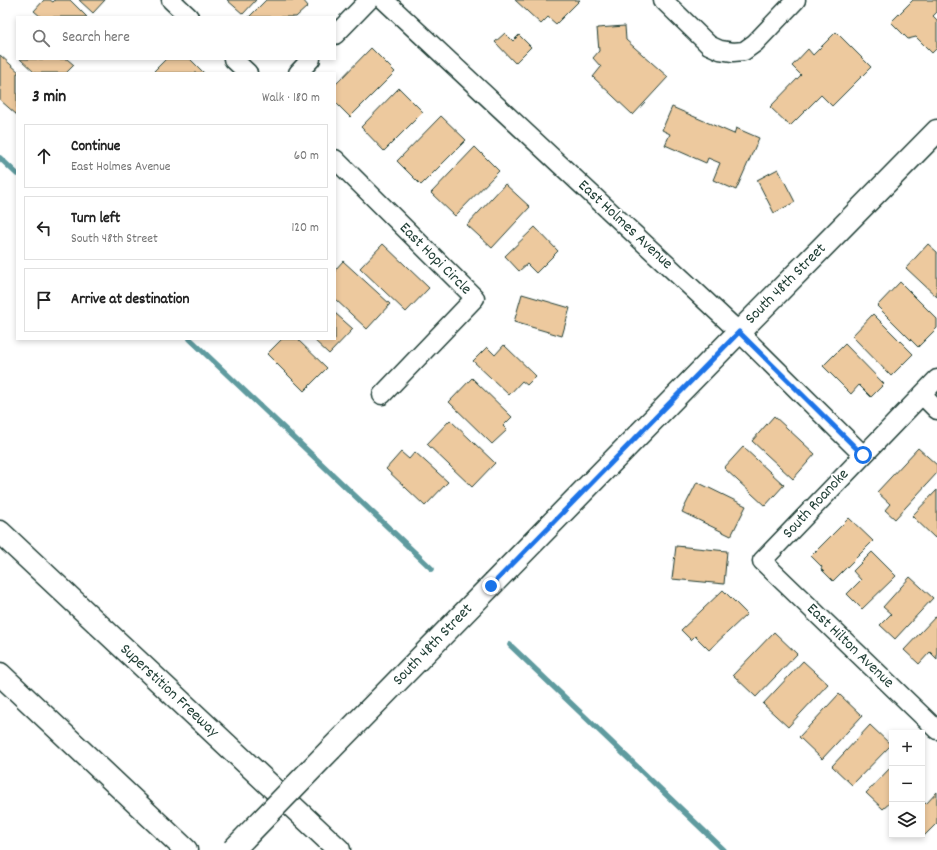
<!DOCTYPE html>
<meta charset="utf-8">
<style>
body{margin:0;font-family:Dekko,sans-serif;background:#f2f2f2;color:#222}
.controls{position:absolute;right:12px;bottom:12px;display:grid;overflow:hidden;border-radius:0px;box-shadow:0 2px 6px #0003}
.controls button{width:36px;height:36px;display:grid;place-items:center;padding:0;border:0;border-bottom:1px solid #e0e0e0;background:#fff;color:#222;font:20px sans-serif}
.stop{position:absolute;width:12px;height:12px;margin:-9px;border:3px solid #1a73e8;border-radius:50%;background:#fff}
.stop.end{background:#1a73e8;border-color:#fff;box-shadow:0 1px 4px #0008}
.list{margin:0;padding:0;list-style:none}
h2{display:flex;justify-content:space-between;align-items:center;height:52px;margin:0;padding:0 16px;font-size:17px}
h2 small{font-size:13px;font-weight:400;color:#767676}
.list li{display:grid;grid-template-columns:26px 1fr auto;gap:12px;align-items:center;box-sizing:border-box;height:64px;margin:0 8px 8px;padding:0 8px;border:1px solid #e0e0e0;border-radius:0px}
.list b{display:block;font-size:15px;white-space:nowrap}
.list p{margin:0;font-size:13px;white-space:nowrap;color:#767676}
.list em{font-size:13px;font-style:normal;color:#767676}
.icon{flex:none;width:22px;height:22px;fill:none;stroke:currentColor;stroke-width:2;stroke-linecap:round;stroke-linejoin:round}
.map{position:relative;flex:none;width:937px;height:850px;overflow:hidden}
.search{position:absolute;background:#fff;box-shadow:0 2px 6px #0003;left:16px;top:16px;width:320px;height:44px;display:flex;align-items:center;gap:10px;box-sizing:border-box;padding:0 14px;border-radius:0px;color:#767676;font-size:15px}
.panel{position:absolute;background:#fff;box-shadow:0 2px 6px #0003;left:16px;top:72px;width:320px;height:268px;border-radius:0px}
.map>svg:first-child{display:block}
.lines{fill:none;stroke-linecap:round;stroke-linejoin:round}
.stream{stroke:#5f9b9f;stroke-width:5.5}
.building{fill:#edc99e;stroke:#1f3d34}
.minor-casing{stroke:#1f3d34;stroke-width:21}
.tertiary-casing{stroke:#1f3d34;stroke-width:25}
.motorway-casing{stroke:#1f3d34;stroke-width:25}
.minor{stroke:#fff;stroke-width:18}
.tertiary{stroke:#fff;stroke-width:22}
.motorway{stroke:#fff;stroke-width:22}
.tertiary-bridge-casing{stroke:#1f3d34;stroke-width:25;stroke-linecap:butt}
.tertiary-bridge{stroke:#fff;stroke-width:22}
.route{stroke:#1a73e8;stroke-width:5}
.labels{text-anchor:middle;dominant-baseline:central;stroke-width:3.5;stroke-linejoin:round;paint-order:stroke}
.street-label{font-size:16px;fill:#1f3d34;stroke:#fff}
</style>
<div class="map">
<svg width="937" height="850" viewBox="0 0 937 850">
<rect width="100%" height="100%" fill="#fff"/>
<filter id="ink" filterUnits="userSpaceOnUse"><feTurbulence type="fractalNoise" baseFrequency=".025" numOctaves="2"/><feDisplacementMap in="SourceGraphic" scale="8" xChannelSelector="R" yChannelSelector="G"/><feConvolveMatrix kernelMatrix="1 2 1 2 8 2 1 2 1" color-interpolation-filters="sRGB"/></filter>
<g filter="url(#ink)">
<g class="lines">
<!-- stream -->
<path class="stream" d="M0 158 17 174
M190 339 432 569
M510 645 724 850"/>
</g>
<!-- building -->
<path class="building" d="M44 0H50L53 2 55 0H70L87 17H41L34 11Z
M79 0H105L93 13Z
M227 0H256L243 14Z
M266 0H303L308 6 296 17H249Z
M515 0H580L556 24 548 17 541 24Z
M913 0H937V12L933 16 937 20V48L932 53 916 37 908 39 891 22Z
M625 26 626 40 668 77 633 115 593 77 601 67 593 58 599 51 597 28Z
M836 32 871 67 832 106 821 95 790 126 770 107 801 75 792 66 808 49 813 55Z
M505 33 513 41 519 35 531 47 515 63 495 42Z
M371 48 395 72 350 117 335 102V85Z
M0 55 20 73H17V115L0 100Z
M20 59H67L74 65 66 73H35Z
M166 59H190L204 73H157L154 71Z
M399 88 423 112 384 151 361 127Z
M672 107 734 134 736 128 759 138 736 190 713 180 720 163 708 158 706 163 665 145 670 134 662 130Z
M441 116 466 140 421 185 397 161Z
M475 147 499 171 455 216 431 193Z
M778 169 795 202 774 213 757 180Z
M505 184 530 207 492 248 467 225Z
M535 227 558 251 536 273 527 264 519 271 505 256Z
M383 244 429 288 406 312 360 268Z
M928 244 937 252V297L906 268Z
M343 261 390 304 367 329 335 299V270Z
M900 282 937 319V328L918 347 877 306Z
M522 294 570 308 562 336 514 322Z
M335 313 353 329 329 354 313 339H335Z
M873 314 913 354 891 376 852 336Z
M282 339H297L327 368 304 391 267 354Z
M845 344 884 384 871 397 859 385 851 394 823 366Z
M504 345 536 376 527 385 522 381 509 395 473 361 487 347 495 355Z
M472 378 512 417 503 426 507 430 492 444 449 402Z
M774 416 815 454 793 479 752 441Z
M450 420 495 463 472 487 427 444Z
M743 447 784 485 765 506 724 468Z
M918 448 937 465V473L895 519 885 510 890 504 877 492Z
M401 452 409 459 415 452 448 482 425 506 386 469Z
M697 482 746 506 731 536 682 512Z
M937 490V537L935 538 912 516Z
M849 518 873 541 833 581 821 569 822 567 811 556Z
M676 546 727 551 724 584 672 579Z
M872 552 896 576 862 609 847 594 861 580 853 571Z
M910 577 933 598 895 639 880 625 891 614 883 607Z
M723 590 747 614 709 650 695 636 691 640 681 630Z
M937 615V659L930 652 919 664 904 650Z
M774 632 797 654 756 697 733 675Z
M803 661 828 684 788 727 763 704Z
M839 694 862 716 822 759 799 737Z
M870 725 891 745 852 785 832 766Z
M892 766V803L891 802 883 809 866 793Z
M937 792V823L924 836 922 834V800L926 804Z"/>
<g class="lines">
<!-- minor casing -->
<g class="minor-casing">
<path id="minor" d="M171 0 189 17
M384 0 739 332 863 455
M663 0 709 45 720 50 733 52 744 51 755 43 796 0
M335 35 369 0
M233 59 248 73
M298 73 311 59
M335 159 475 298 382 395
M937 379 762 561 937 730
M922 395 937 410"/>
</g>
<!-- tertiary casing -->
<g class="tertiary-casing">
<path id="tertiary" d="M331 749 739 332 937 131"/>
</g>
<!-- motorway casing -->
<g class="motorway-casing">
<path id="motorway" d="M0 532 339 850
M0 674 186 850"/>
</g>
<!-- minor -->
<use href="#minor" class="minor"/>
<!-- tertiary -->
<use href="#tertiary" class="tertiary"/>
<!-- motorway -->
<use href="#motorway" class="motorway"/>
<!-- tertiary-bridge casing -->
<g class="tertiary-bridge-casing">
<path id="tertiary-bridge" d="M233 850 331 749"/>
</g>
<!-- tertiary-bridge -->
<use href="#tertiary-bridge" class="tertiary-bridge"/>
</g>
</g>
<g class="lines" filter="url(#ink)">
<!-- route -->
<path class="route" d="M491 586 739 332 863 455"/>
</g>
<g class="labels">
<!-- street labels -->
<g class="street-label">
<text transform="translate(625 225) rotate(43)">East Holmes Avenue</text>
<text transform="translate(435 259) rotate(45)">East Hopi Circle</text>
<text transform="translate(786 284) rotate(-45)">South 48th Street</text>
<text transform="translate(816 504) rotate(-47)">South Roanoke</text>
<text transform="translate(433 645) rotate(-46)">South 48th Street</text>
<text transform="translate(850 646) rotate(44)">East Hilton Avenue</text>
<text transform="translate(169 691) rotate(43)">Superstition Freeway</text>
</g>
</g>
</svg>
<div class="controls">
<button>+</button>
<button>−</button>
<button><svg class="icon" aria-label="layers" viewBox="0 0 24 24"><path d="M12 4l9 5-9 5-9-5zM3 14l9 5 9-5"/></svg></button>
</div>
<div class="stop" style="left:863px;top:455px"></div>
<div class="stop end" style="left:491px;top:586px"></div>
<div class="search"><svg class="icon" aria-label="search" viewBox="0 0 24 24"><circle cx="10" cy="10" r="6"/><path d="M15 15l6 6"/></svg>Search here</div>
<section class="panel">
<h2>3 min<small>Walk · 180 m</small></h2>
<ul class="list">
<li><svg class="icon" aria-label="ahead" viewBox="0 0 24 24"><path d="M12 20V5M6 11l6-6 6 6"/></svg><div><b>Continue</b><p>East Holmes Avenue</p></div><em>60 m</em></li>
<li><svg class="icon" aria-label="left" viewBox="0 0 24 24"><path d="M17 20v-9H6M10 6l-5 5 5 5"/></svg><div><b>Turn left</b><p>South 48th Street</p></div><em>120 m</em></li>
<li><svg class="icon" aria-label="arrive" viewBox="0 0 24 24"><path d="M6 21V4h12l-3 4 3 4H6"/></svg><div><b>Arrive at destination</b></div></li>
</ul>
</section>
</div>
